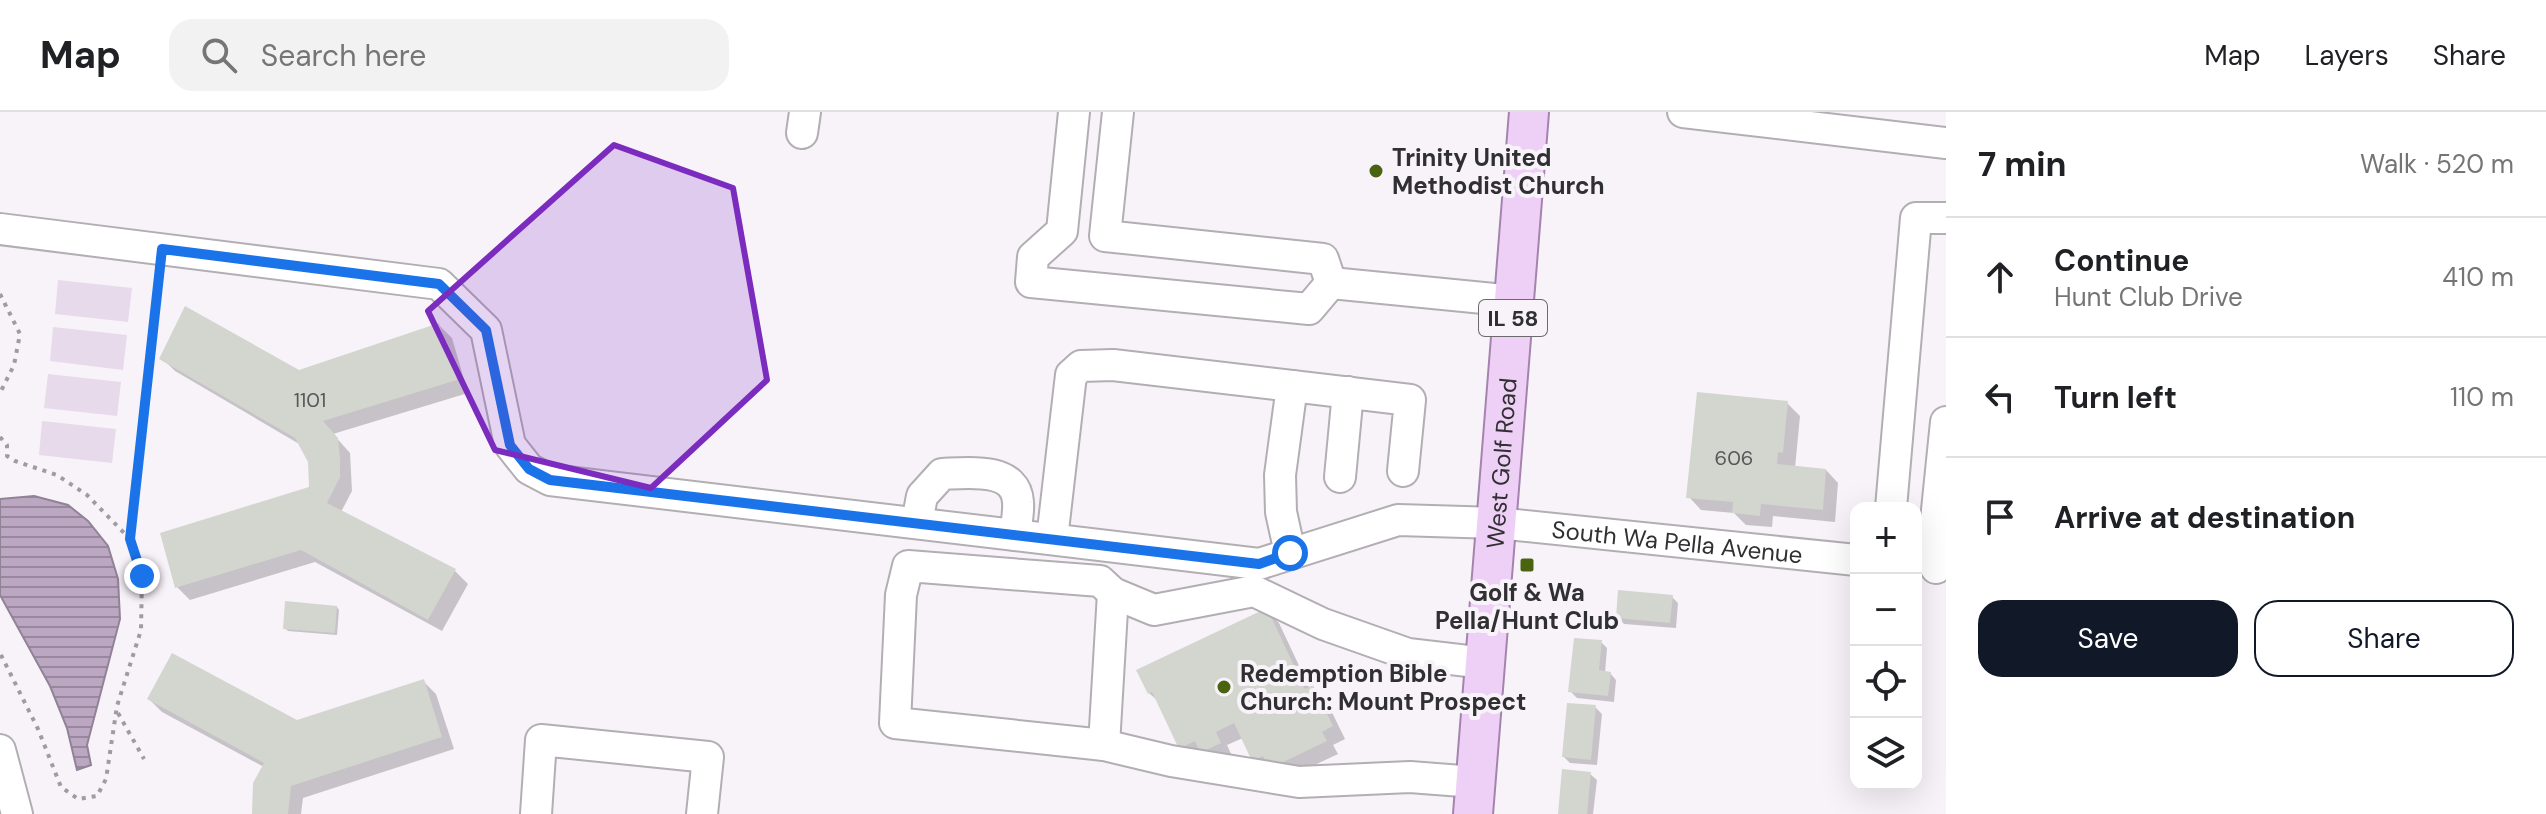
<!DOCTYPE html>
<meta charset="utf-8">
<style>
body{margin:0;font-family:"DM Sans",sans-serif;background:#f2f2f2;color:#202124}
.controls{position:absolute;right:24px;bottom:24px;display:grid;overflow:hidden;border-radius:16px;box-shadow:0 8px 32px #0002}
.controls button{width:72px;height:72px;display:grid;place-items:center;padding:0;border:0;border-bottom:2px solid #e0e0e0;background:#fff;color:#202124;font:40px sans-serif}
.stop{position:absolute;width:24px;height:24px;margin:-18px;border:6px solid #1a73e8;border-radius:50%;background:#fff}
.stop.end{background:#1a73e8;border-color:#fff;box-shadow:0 2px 8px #0008}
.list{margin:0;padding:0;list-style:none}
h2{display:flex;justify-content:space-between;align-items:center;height:104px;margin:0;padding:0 32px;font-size:34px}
h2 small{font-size:26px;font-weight:400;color:#757577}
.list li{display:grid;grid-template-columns:52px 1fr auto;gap:24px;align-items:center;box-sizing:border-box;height:120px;padding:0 32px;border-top:2px solid #e0e0e0}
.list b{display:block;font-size:30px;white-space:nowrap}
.list p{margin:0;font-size:26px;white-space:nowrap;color:#757577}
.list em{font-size:26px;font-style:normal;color:#757577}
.actions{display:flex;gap:16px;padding:24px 32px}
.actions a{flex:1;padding:18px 0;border:2px solid #111827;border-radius:24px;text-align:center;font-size:28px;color:#111827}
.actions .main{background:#111827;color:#fff}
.icon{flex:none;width:44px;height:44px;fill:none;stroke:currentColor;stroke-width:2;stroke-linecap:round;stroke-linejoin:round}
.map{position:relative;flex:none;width:1946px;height:702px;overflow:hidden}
header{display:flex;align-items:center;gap:48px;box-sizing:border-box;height:112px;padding:0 40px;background:#fff;border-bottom:2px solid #e0e0e0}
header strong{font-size:38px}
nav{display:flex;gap:44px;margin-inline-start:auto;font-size:28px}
.search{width:560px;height:72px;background:#f2f2f2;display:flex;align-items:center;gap:20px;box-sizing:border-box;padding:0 28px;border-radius:24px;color:#757577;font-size:30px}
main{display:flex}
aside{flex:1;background:#fff}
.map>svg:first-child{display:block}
.grass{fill:#e7daeb}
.water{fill:url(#water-rules);stroke:#918396;stroke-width:2}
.shadow{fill:#0003}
.building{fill:#d3d5cf}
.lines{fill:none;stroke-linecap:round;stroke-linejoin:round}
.minor-casing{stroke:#b2aeb3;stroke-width:34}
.major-casing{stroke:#a484ae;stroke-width:42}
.path{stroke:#9f9ca0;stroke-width:4;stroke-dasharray:4 6;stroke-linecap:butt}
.minor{stroke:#fff;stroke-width:30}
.major{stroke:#eed0f7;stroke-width:38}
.route{stroke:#1a73e8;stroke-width:10}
.marked{fill:#7b2cbf;fill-opacity:0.2;stroke:#7b2cbf;stroke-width:6;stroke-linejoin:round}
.poi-dot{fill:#4a6311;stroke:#f8f3f9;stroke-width:3}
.labels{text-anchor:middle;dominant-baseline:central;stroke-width:8;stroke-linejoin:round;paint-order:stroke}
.number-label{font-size:20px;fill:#595858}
.shield{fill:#f8f3f9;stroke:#6c6a6d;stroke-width:2}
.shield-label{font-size:22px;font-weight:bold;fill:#302f31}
.poi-label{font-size:24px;font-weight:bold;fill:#302f31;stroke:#f8f3f9;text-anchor:start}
.street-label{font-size:24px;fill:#302f31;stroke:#f8f3f9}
</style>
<header>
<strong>Map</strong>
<div class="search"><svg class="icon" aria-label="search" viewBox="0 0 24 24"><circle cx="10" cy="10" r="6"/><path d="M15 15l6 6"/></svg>Search here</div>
<nav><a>Map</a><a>Layers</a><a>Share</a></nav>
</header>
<main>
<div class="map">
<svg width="1946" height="702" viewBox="0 0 1946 702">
<defs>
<pattern id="water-rules" width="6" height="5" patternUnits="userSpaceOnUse" patternTransform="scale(2)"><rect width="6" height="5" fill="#bba7c1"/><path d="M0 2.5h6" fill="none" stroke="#98889d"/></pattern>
</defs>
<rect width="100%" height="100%" fill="#f8f3f9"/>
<!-- grass -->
<path class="grass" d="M58 168 132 176 128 210 55 202Z
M53 215 127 223 123 258 50 249Z
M48 262 121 270 117 304 44 296Z
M42 309 116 317 112 351 39 343Z"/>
<!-- water -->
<path class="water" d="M34 384 68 393 88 409 108 434 118 467 120 507 87 633 91 653 77 658 67 616 50 574 0 483V387Z"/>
<!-- shadow -->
<path class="shadow" d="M439 213 452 226 468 281 333 322 350 341 352 379 341 400 455 459 468 472 442 519 315 450 190 488 177 475 311 376 310 349 301 333 175 259 162 246 299 260Z
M1787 291 1800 304 1795 356 1826 358 1838 371 1835 410 1773 404 1772 415 1746 413 1734 401 1701 398 1689 385Z
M1672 485 1678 491 1676 516 1624 512 1618 505Z
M337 495 339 498 337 523 288 519 285 516Z
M1266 498 1279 511 1310 577 1313 575 1326 588 1345 627 1333 633 1338 642 1283 668 1254 648 1243 626 1227 633 1232 644 1180 636 1160 591 1149 581Z
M1601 530 1607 536 1605 561H1610L1616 568 1614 590 1577 586 1570 579Z
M423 569 436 582 454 637 303 686 301 702H254L264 655 162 600 149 587 297 610Z
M1595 595 1602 602 1597 653 1570 651 1564 645Z
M1590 662 1597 668 1593 702H1560Z"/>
<!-- building -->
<path class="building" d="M185 194 299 258 439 211 457 268 323 309 338 326 340 347V365L327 391 456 457 428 508 301 438 175 476 160 421 309 375 308 350 295 326 159 247Z
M1697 280 1788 289 1783 341 1778 340 1777 352 1826 357 1823 398 1761 392 1760 404 1732 401 1733 390 1686 386Z
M1618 478 1673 483 1670 511 1616 506Z
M285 489 337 494 335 521 283 517Z
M1267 496 1305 577 1313 573 1333 614 1322 620 1327 629 1269 657 1263 644 1252 649 1234 611 1216 620 1221 631 1200 641 1195 629 1179 637 1152 580 1148 582 1136 558Z
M1574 526 1602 528 1599 558 1611 560 1608 584 1568 580Z
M172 541 297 608 424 567 442 625 291 674 288 702H252L253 671 264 651 147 587Z
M1567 591 1596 593 1591 648 1562 645Z
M1562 657 1591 660 1587 702H1558Z"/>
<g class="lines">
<!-- minor casing -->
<g class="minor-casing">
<g id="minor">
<path d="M1074 0 1062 119 1033 145 1031 170 1309 197 1331 171"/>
<path d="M1118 0 1105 124 1323 147 1331 171"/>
<path d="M1683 0 1946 31"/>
<path d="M802 21 805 0"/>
<path id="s1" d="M0 117 439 172 486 218 510 333 529 357 550 368 1259 452 1398 408 1497 411 1856 448"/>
<path d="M1331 171 1514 189"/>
<path d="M1340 365 1348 280"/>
<path d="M1891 396 1916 106H1946"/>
<path d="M917 411 922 384 942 362C966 361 1016 354 1018 390 1019 401 1016 412 1015 423"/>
<path d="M1052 427 1071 263 1081 254 1113 253 1292 274"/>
<path d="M1290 441 1281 400 1280 363 1292 274 1410 288 1403 359"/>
<path d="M1936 456 1937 398 1946 310"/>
<path d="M1104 633 1113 481"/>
<path d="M0 638 17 702"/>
<path d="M1475 670 1410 665 1299 670 1171 649 1104 633 895 611 901 483 908 454 1100 469 1113 481 1154 498 1254 479 1323 512 1408 542 1485 551"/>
<path d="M536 702 541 628 708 645 702 702"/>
</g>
</g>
<!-- major casing -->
<g class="major-casing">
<g id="major">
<path id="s2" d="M1473 702 1529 0"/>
</g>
</g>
<!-- path -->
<path class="path" d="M0 182 20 222 14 253 0 281
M0 325 7 333V344L15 349 57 363 87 383 130 427 142 464 141 518 117 594 106 667 97 684 78 687 61 675 38 617 0 541
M130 427 160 159
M118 601 144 647"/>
<!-- minor -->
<use href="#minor" class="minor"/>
<!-- major -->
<use href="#major" class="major"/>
</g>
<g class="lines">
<!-- route -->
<path class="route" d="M142 464 130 427 162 137 439 172 486 218 510 333 529 357 550 368 1259 452 1290 441"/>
</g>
<!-- marked area -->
<path class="marked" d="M614 33 733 76 767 268 651 376 495 338 428 199Z"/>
<!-- markers -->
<g class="poi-dot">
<circle cx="1376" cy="59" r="8"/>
<rect x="1519" y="445" width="16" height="16" rx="4"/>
<circle cx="1224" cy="575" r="8"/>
</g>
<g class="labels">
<!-- number labels -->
<g class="number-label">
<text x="310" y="288">1101</text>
<text x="1734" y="346">606</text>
</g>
<!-- shield labels -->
<rect class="shield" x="1479" y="188" width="68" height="36" rx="6"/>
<g class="shield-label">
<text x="1513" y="206">IL 58</text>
</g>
<!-- poi labels -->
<g class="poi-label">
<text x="1392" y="45">Trinity United<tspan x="1392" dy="28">Methodist Church</tspan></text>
<text x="1527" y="480" text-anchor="middle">Golf &amp; Wa<tspan x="1527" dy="28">Pella/Hunt Club</tspan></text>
<text x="1240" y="561">Redemption Bible<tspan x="1240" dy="28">Church: Mount Prospect</tspan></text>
</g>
<!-- street labels -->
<g class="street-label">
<text stroke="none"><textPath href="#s2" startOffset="352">West Golf Road</textPath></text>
<text stroke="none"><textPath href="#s1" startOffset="1820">South Wa Pella Avenue</textPath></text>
</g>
</g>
</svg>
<div class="controls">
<button>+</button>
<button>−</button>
<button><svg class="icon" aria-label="locate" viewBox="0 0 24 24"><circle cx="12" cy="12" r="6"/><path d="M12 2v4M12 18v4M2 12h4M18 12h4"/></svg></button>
<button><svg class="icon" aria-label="layers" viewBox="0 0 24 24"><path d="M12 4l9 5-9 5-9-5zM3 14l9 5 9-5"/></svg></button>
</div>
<div class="stop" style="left:1290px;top:441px"></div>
<div class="stop end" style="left:142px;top:464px"></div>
</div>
<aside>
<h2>7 min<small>Walk · 520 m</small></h2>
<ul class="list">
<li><svg class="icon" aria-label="ahead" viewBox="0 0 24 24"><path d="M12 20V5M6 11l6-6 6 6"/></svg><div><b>Continue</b><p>Hunt Club Drive</p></div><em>410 m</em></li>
<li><svg class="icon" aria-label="left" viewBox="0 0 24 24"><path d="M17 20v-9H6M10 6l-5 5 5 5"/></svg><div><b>Turn left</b></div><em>110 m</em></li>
<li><svg class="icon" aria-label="arrive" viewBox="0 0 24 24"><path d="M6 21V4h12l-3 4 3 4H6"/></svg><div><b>Arrive at destination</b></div></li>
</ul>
<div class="actions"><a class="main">Save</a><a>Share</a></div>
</aside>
</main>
